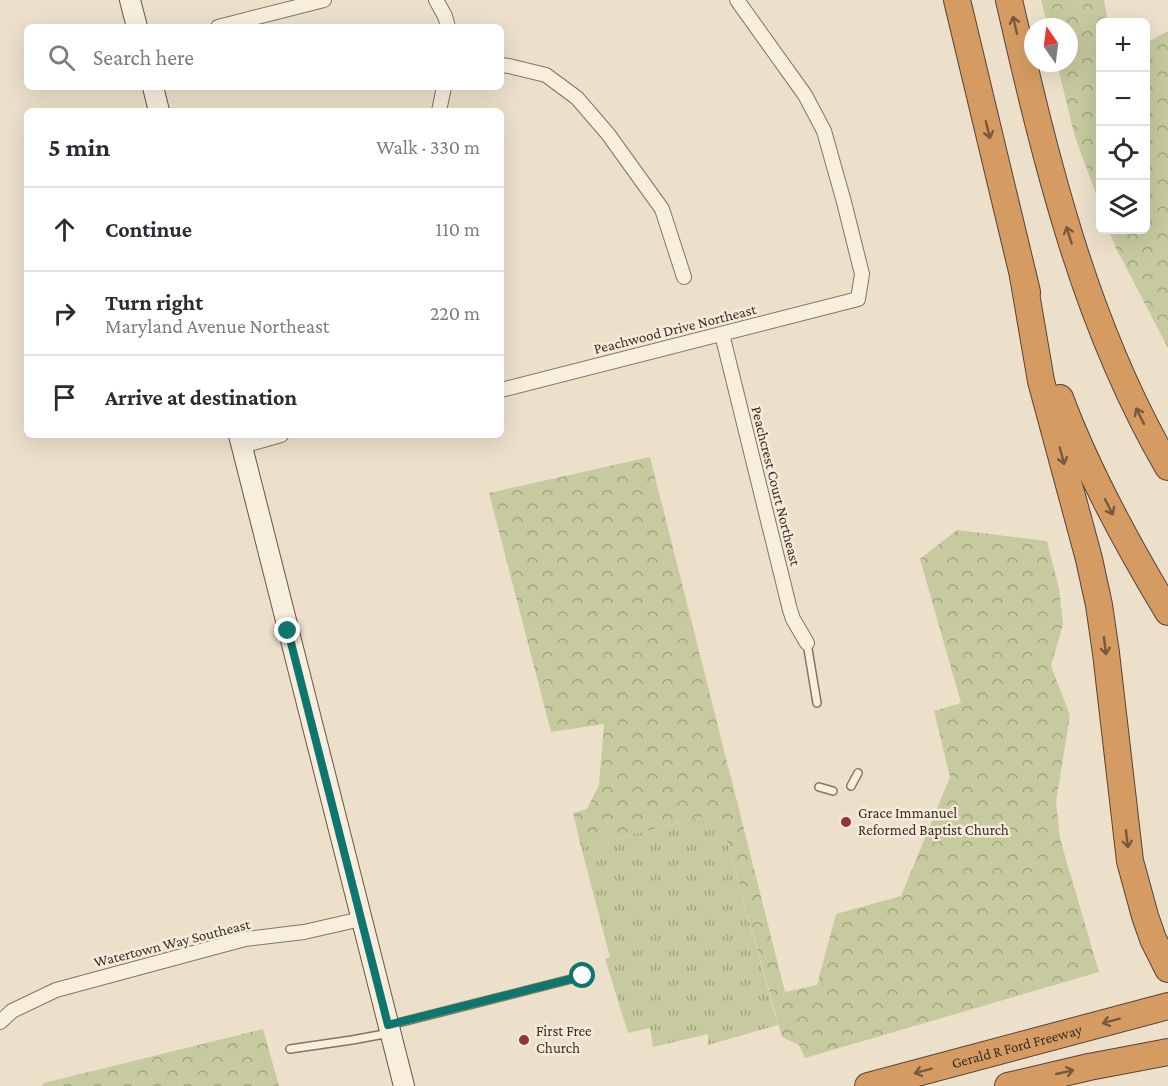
<!DOCTYPE html>
<meta charset="utf-8">
<style>
body{margin:0;font-family:"Crimson Pro",serif;background:#f2f2f3;color:#2b2b33}
.controls{position:absolute;right:18px;top:18px;display:grid;overflow:hidden;border-radius:9px;box-shadow:0 6px 24px #0002}
.controls button{width:54px;height:54px;display:grid;place-items:center;padding:0;border:0;border-bottom:2px solid #e1e1e2;background:#fff;color:#2b2b33;font:30px sans-serif}
.compass{position:absolute;left:1024px;top:18px;width:54px;height:54px;border-radius:50%;background:#fff;box-shadow:0 6px 24px #0002;rotate:346deg}
.stop{position:absolute;width:18px;height:18px;margin:-14px;border:4px solid #0f766e;border-radius:50%;background:#fff}
.stop.end{background:#0f766e;border-color:#fff;box-shadow:0 2px 6px #0008}
.list{margin:0;padding:0;list-style:none}
h2{display:flex;justify-content:space-between;align-items:center;height:78px;margin:0;padding:0 24px;font-size:26px}
h2 small{font-size:20px;font-weight:400;color:#7c7c81}
.list li{display:grid;grid-template-columns:39px 1fr auto;gap:18px;align-items:center;box-sizing:border-box;height:84px;padding:0 24px;border-top:2px solid #e1e1e2}
.list b{display:block;font-size:22px;white-space:nowrap}
.list p{margin:0;font-size:20px;white-space:nowrap;color:#7c7c81}
.list em{font-size:20px;font-style:normal;color:#7c7c81}
.icon{flex:none;width:33px;height:33px;fill:none;stroke:currentColor;stroke-width:2;stroke-linecap:round;stroke-linejoin:round}
.map{position:relative;flex:none;width:1168px;height:1086px;overflow:hidden}
.search{position:absolute;background:#fff;box-shadow:0 6px 24px #0002;left:24px;top:24px;width:480px;height:66px;display:flex;align-items:center;gap:15px;box-sizing:border-box;padding:0 21px;border-radius:9px;color:#7c7c81;font-size:22px}
.panel{position:absolute;background:#fff;box-shadow:0 6px 24px #0002;left:24px;top:108px;width:480px;height:330px;border-radius:9px}
.map>svg:first-child{display:block}
.grass{fill:url(#grass-tufts)}
.forest{fill:url(#forest-crowns)}
.lines{fill:none;stroke-linecap:round;stroke-linejoin:round}
.lane-casing{stroke:#887360;stroke-width:10}
.street-casing{stroke:#887360;stroke-width:16}
.secondary-casing{stroke:#6a5443;stroke-width:22}
.highway-casing{stroke:#564233;stroke-width:28}
.lane{stroke:#f7eede;stroke-width:7}
.street{stroke:#f7eede;stroke-width:14}
.secondary{stroke:#f7eede;stroke-width:20}
.highway{stroke:#d49c63;stroke-width:26}
.oneway{stroke:#78593c}
.route{stroke:#0f766e;stroke-width:8}
.poi-dot{fill:#93343a;stroke:#f4ebda;stroke-width:2}
.labels{text-anchor:middle;dominant-baseline:central;stroke-width:5;stroke-linejoin:round;paint-order:stroke}
.street-label{font-size:15px;fill:#3a2c22;stroke:#f4ebda}
.poi-label{font-size:15px;fill:#3a2c22;stroke:#f4ebda;text-anchor:start}
</style>
<div class="map">
<svg width="1168" height="1086" viewBox="0 0 1168 1086">
<defs>
<pattern id="grass-tufts" width="24" height="20" patternUnits="userSpaceOnUse" patternTransform="scale(1.5)"><rect width="24" height="20" fill="#c7ca9f"/><path d="M3 7l-1-3M5 7V3M7 7l1-3M15 17l-1-3M17 17v-4M19 17l1-3" fill="none" stroke="#a3a481"/></pattern>
<pattern id="forest-crowns" width="20" height="18" patternUnits="userSpaceOnUse" patternTransform="scale(1.5)"><rect width="20" height="18" fill="#c7ca9f"/><path d="M2 6a3 3 0 1 1 6 0M12 15a3 3 0 1 1 6 0" fill="none" stroke="#a3a481"/></pattern>
</defs>
<rect width="100%" height="100%" fill="#ece0cb"/>
<!-- grass -->
<path class="grass" d="M719 813 778 1025 708 1045V1034L653 1047 650 1028 628 1033 605 959 610 957 581 847Z"/>
<!-- forest -->
<path class="forest" d="M1041 0H1104L1108 22H1100V205L1074 134 1057 63H1069V27H1048Z
M1168 31V348L1116 248 1109 230H1146V43Z
M650 457 785 992 817 985 836 914 901 896 950 777 934 711 961 703 920 559 957 530 1047 541 1059 588 1063 624 1051 666 1070 715 1056 802 1060 839 1099 972 805 1058 799 1045 782 1037 719 813 581 847 573 813 587 809 599 785 604 724 551 732 489 493Z
M263 1029 279 1086H41L44 1083Z"/>
<g class="lines">
<!-- lane casing -->
<g class="lane-casing">
<path id="lane" d="M807 643 817 703
M851 786 858 773
M819 787 833 791
M390 1025 583 976
M290 1049 352 1040 390 1033"/>
</g>
<!-- street casing -->
<g class="street-casing">
<path id="street" d="M436 0 445 16 448 27
M218 27 324 0
M501 65 509 66 546 75 577 98 608 134 662 209 684 277
M439 111 444 87
M722 334 790 610 793 619 807 643
M501 390 858 299 862 274 844 202 824 131 805 95 737 0
M242 446 281 435
M0 1022 12 1011 56 990 245 939 304 932 361 919"/>
</g>
<!-- secondary casing -->
<g class="secondary-casing">
<path id="secondary" d="M130 0 137 27
M153 87 159 111
M239 435 404 1086"/>
</g>
<!-- highway casing -->
<g class="highway-casing">
<g id="highway">
<path d="M957 0 1027 292"/>
<path d="M1009 0C1046 161 1084 323 1168 467"/>
<path d="M1023 276 1041 381 1089 559 1099 605 1106 653 1130 861 1145 916 1153 939 1168 969"/>
<path d="M1060 398C1088 473 1127 544 1168 612"/>
<path id="s1" d="M868 1086 1168 1006"/>
<path d="M1008 1086 1089 1067 1168 1052"/>
</g>
</g>
<!-- lane -->
<use href="#lane" class="lane"/>
<!-- street -->
<use href="#street" class="street"/>
<!-- secondary -->
<use href="#secondary" class="secondary"/>
<!-- highway -->
<use href="#highway" class="highway"/>
</g>
<!-- one-way arrows -->
<defs><path id="oneway-shaft" d="M-6 0H5M1.5-3L5.5 0L1.5 3" fill="none" stroke-width="1.6" stroke-linecap="round" stroke-linejoin="round" transform="scale(1.5)"/></defs>
<g class="oneway">
<use href="#oneway-shaft" transform="translate(1015 25) rotate(-103)"/>
<use href="#oneway-shaft" transform="translate(988 130) rotate(76)"/>
<use href="#oneway-shaft" transform="translate(1069 235) rotate(-107)"/>
<use href="#oneway-shaft" transform="translate(1140 416) rotate(-116)"/>
<use href="#oneway-shaft" transform="translate(1062 456) rotate(75)"/>
<use href="#oneway-shaft" transform="translate(1109 507) rotate(63)"/>
<use href="#oneway-shaft" transform="translate(1105 646) rotate(83)"/>
<use href="#oneway-shaft" transform="translate(1127 839) rotate(83)"/>
<use href="#oneway-shaft" transform="translate(1111 1021) rotate(165)"/>
<use href="#oneway-shaft" transform="translate(923 1071) rotate(165)"/>
<use href="#oneway-shaft" transform="translate(1065 1072) rotate(-13)"/>
</g>
<g class="lines">
<!-- route -->
<path class="route" d="M288 631 388 1025 583 976"/>
</g>
<!-- markers -->
<g class="poi-dot">
<circle cx="846" cy="822" r="6"/>
<circle cx="524" cy="1040" r="6"/>
</g>
<g class="labels">
<!-- street labels -->
<g class="street-label">
<text transform="translate(675 329) rotate(-14)">Peachwood Drive Northeast</text>
<text transform="translate(776 486) rotate(76)">Peachcrest Court Northeast</text>
<text transform="translate(172 943) rotate(-14)">Watertown Way Southeast</text>
<text stroke="none"><textPath href="#s1" startOffset="154">Gerald R Ford Freeway</textPath></text>
</g>
<!-- poi labels -->
<g class="poi-label">
<text x="858" y="813">Grace Immanuel<tspan x="858" dy="17">Reformed Baptist Church</tspan></text>
<text x="536" y="1031">First Free<tspan x="536" dy="17">Church</tspan></text>
</g>
</g>
</svg>
<div class="controls">
<button>+</button>
<button>−</button>
<button><svg class="icon" aria-label="locate" viewBox="0 0 24 24"><circle cx="12" cy="12" r="6"/><path d="M12 2v4M12 18v4M2 12h4M18 12h4"/></svg></button>
<button><svg class="icon" aria-label="layers" viewBox="0 0 24 24"><path d="M12 4l9 5-9 5-9-5zM3 14l9 5 9-5"/></svg></button>
</div>
<svg class="compass" viewBox="-18 -18 36 36"><path d="M0-13l5 13h-10z" fill="#e53935"/><path d="M0 13l5-13h-10z" fill="#7c7c81"/></svg>
<div class="stop" style="left:583px;top:976px"></div>
<div class="stop end" style="left:288px;top:631px"></div>
<div class="search"><svg class="icon" aria-label="search" viewBox="0 0 24 24"><circle cx="10" cy="10" r="6"/><path d="M15 15l6 6"/></svg>Search here</div>
<section class="panel">
<h2>5 min<small>Walk · 330 m</small></h2>
<ul class="list">
<li><svg class="icon" aria-label="ahead" viewBox="0 0 24 24"><path d="M12 20V5M6 11l6-6 6 6"/></svg><div><b>Continue</b></div><em>110 m</em></li>
<li><svg class="icon" aria-label="right" viewBox="0 0 24 24"><path d="M7 20v-9h11M14 6l5 5-5 5"/></svg><div><b>Turn right</b><p>Maryland Avenue Northeast</p></div><em>220 m</em></li>
<li><svg class="icon" aria-label="arrive" viewBox="0 0 24 24"><path d="M6 21V4h12l-3 4 3 4H6"/></svg><div><b>Arrive at destination</b></div></li>
</ul>
</section>
</div>
